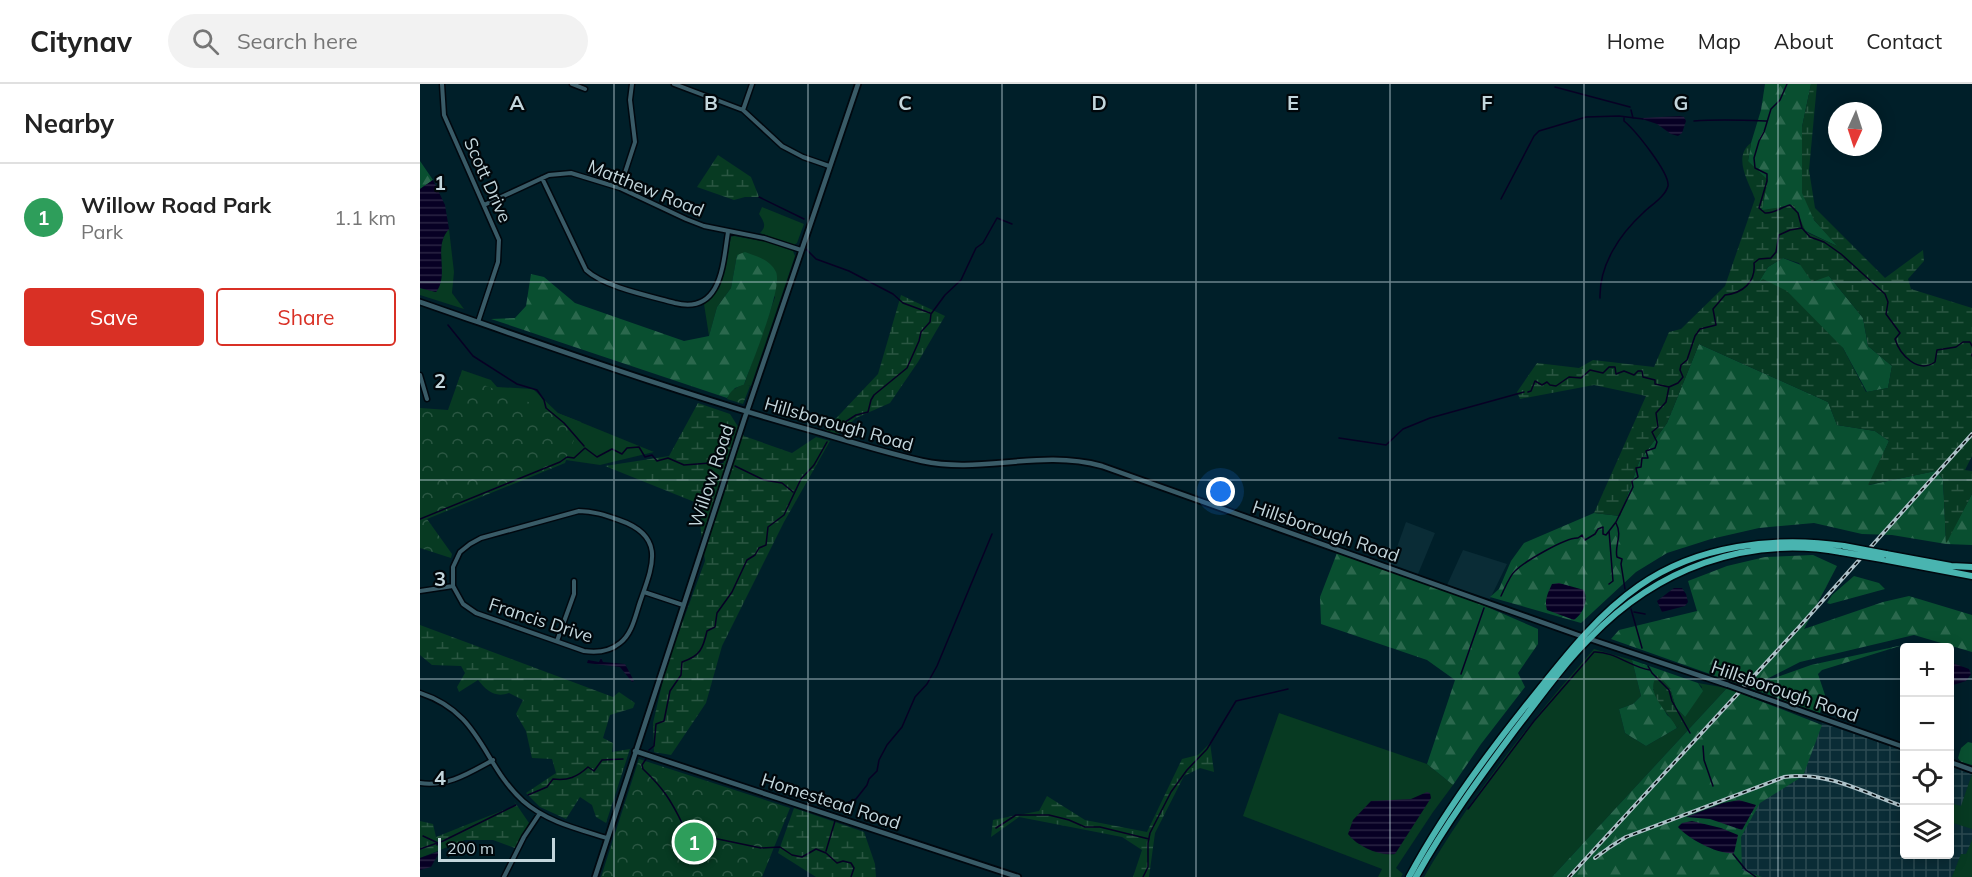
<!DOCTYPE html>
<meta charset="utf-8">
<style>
body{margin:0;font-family:Mulish,sans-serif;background:#f2f2f2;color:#222}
.controls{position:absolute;right:18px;bottom:18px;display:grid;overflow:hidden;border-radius:6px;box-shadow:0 3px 15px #0003}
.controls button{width:54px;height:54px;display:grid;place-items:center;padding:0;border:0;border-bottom:2px solid #e0e0e0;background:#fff;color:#222;font:30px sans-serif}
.compass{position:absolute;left:1408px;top:18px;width:54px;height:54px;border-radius:50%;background:#fff;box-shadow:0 3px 15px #0003;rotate:183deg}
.scale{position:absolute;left:18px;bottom:15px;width:117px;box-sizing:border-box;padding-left:6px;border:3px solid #c3d6dc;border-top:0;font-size:16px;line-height:21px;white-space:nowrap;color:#c3d6dc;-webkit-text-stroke:4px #00070b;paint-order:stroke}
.you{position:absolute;left:801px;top:408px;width:21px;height:21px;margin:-15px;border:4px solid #fff;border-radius:50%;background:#1a73e8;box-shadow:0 0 0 9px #1a73e833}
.badge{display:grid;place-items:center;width:39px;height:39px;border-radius:50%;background:#d93025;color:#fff;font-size:20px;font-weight:700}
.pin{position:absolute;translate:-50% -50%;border:3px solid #fff;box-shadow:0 2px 6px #0006}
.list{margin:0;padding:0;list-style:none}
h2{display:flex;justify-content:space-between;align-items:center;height:78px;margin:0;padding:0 24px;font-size:26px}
h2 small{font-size:20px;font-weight:400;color:#767676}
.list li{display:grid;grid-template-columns:39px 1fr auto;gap:18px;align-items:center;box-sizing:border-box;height:108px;padding:0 24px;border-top:2px solid #e0e0e0}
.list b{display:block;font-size:22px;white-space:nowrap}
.list p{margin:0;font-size:20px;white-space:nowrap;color:#767676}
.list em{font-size:20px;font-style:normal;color:#767676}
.actions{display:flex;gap:12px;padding:18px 24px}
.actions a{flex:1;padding:14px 0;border:2px solid #d93025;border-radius:6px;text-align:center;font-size:21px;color:#d93025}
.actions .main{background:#d93025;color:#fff}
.icon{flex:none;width:33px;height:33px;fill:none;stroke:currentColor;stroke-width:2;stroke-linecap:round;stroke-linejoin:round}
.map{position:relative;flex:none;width:1552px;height:793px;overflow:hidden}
header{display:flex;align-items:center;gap:36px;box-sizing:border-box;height:84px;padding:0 30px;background:#fff;border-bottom:2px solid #e0e0e0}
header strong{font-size:28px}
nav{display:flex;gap:33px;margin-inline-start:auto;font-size:21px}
.search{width:420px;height:54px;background:#f2f2f2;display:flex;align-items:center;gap:15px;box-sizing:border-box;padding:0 21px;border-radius:33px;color:#767676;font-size:22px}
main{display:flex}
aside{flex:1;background:#fff}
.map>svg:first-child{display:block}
.built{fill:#0a2c36}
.industrial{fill:url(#industrial-grid)}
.grass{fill:#073a22}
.forest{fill:url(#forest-firs)}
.wetland{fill:url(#wetland-marsh);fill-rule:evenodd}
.park{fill:url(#park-crowns)}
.water{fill:url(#water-rules)}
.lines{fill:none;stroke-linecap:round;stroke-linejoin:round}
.stream{stroke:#070024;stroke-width:1.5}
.minor-casing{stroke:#00080f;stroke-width:7}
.tertiary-casing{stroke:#00080f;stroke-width:8}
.trunk-casing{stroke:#00080f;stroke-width:9}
.minor{stroke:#395b67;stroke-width:4}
.tertiary{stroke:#395b67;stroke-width:4.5}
.trunk{stroke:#49b4b0;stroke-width:6}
.rail-casing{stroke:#adc1c8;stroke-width:4}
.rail{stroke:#00070b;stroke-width:1.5;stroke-dasharray:4.5;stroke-linecap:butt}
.tertiary-bridge-casing{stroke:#00080f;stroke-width:8;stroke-linecap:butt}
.trunk-bridge-casing{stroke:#00080f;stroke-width:9;stroke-linecap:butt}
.tertiary-bridge{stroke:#395b67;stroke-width:4.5}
.trunk-bridge{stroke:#49b4b0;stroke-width:6}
.grid{fill:none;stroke:#c3d6dc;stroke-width:1.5;stroke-opacity:0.55}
.labels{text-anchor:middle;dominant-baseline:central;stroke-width:4.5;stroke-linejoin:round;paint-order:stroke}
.street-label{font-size:18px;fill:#c3d6dc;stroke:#00070b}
.grid-label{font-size:20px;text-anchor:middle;font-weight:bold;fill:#c3d6dc;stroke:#00070b;stroke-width:4.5;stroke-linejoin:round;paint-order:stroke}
</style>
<header>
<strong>Citynav</strong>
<div class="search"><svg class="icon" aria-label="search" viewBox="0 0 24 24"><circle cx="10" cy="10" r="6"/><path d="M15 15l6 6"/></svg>Search here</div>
<nav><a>Home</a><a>Map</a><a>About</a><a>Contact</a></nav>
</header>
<main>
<aside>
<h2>Nearby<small></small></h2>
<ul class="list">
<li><span class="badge" style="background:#2e9e5b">1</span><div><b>Willow Road Park</b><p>Park</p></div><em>1.1 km</em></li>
</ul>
<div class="actions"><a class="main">Save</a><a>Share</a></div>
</aside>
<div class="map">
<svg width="1552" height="793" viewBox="0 0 1552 793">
<defs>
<pattern id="industrial-grid" width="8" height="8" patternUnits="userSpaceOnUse" patternTransform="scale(1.5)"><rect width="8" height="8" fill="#0a2c36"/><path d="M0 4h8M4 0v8" fill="none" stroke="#2c4a52"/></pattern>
<pattern id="forest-firs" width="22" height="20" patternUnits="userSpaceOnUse" patternTransform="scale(1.5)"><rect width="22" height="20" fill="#094f30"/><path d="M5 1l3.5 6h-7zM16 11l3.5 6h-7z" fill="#2b684d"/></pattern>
<pattern id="wetland-marsh" width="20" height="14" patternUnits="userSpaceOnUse" patternTransform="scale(1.5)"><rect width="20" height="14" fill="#073a22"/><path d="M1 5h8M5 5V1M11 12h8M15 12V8" fill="none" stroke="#2a5642"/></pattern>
<pattern id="park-crowns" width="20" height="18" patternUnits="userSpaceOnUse" patternTransform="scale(1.5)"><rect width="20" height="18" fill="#073a22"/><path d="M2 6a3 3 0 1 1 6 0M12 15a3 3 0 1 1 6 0" fill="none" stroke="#2a5642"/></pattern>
<pattern id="water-rules" width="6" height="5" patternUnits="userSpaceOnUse" patternTransform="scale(1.5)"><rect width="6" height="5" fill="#070024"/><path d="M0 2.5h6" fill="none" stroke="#2a2443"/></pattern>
</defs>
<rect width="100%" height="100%" fill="#001f29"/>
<!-- built -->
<path class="built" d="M986 438 1015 449 998 490 971 480Z
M1043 466 1087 480 1070 515 1027 501Z"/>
<!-- industrial -->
<path class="industrial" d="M1402 639 1484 667V770H1530V682L1552 690V766L1541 793H1341L1309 782 1332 715 1385 685Z"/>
<!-- grass -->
<path class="grass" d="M342 123 384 140 377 159 374 161 340 149C347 142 344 138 339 130Z
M29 145 34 188 32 209 44 225 0 211V204L16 208C30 190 12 163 29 145Z
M314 152 348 158 373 167 375 172 331 302 324 301 355 213 317 171 311 204 297 223 289 252 284 220C307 201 305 181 311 153Z
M42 286 71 296 77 303 113 305 138 329 234 368 180 381 125 373 35 308Z
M1174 565 1212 576 1221 612 1213 620 1199 625 1205 649 1226 662 1257 644 1282 603 1278 599 1307 604 1132 793H1004C1052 711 1111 636 1174 565Z
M859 629 1007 680 1033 701 1013 728 976 784 983 790 981 793H958L962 785 823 732Z
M1552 690V745L1530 738V719L1541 722Z
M1552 756V793H1532L1541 770H1546Z"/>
<!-- forest -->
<path class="forest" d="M1345 0H1391L1382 43 1394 136 1419 163 1342 126 1328 77 1331 59 1341 26Z
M0 77 13 96 0 105Z
M325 168C337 173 350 175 356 188 363 205 331 280 324 301L315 304 307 314 71 235 95 234 106 222 111 190 124 193 155 219 264 257 289 252 297 223 311 204 317 171Z
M1363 174 1409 192 1443 234 1448 262 1472 282 1468 304 1447 308 1423 264 1338 199 1348 183Z
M1279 260 1408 318 1417 341 1455 347 1469 357 1449 401 1515 387 1523 395 1526 458 1552 410V461L1526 460 1472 451 1442 450 1394 439 1339 444 1291 455 1247 469 1216 488 1161 539 1070 513 1079 505 1091 477 1104 459 1174 429 1200 432 1219 378 1247 339Z
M917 469 1058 519 1118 545V560L1098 589 1105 603 1061 660 1033 701 1007 680 1035 596 1007 576 901 540 900 513Z
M1393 471 1417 482 1384 545 1463 518 1489 512 1552 531V568L1494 551 1380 578 1335 601 1391 581 1483 561 1402 586 1398 590 1405 611 1400 629 1191 555 1199 546 1277 527 1268 497 1307 482 1345 473Z
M1434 492 1459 499 1465 505 1410 520 1407 519 1412 511Z
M1212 576 1278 599 1283 607 1265 633 1256 624 1250 604 1233 605 1247 631 1253 636 1257 644 1226 662 1205 649 1199 625 1213 620 1221 612Z
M1307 604 1402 641 1383 692 1340 719 1321 753 1322 786 1342 793H1132Z
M1548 658 1552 659V681L1541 678 1538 674 1541 664Z"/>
<!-- wetland -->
<path class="wetland" d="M1391 0H1397L1389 86 1395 124 1465 194 1503 166 1504 177 1488 195 1491 205 1552 224V372L1545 386 1552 387V410L1526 460 1523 395 1516 387 1448 401 1469 357 1455 347 1417 341 1408 318 1279 260 1247 339 1219 378 1200 432 1174 429 1226 312 1174 301 1100 315 1097 308 1117 279 1159 284 1173 276 1234 283 1249 248 1261 245 1305 202 1335 115C1329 98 1312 73 1331 59L1328 77 1348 96 1342 126 1374 121 1386 148 1417 162 1394 136 1382 109V43ZM1363 174 1379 179 1392 198 1409 192 1443 234 1448 262 1472 282 1468 304 1446 308 1423 264 1367 207 1343 195 1339 198 1348 183Z
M298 71 331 93 339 113H325L314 116 277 103Z
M481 211 525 232 498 278 470 319 436 334 418 350 405 346 458 290Z
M278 319 310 330 324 352 372 369 396 353 410 357 364 438 302 562 286 619 251 671 234 668 233 639 246 583 285 477 277 419 185 382 249 372Z
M0 541 193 613 199 608 215 619 213 624 190 631 183 654 193 659 192 668 210 665 186 739 176 733 172 721 160 713 146 735 120 723 106 709 136 689 132 675 112 674 106 647 96 630 103 616 89 609C75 614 67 607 58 596L39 608 37 603 45 589 41 582 12 581 0 571Z
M1238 591 1250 604 1256 624 1265 633 1257 644C1250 630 1222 608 1238 591Z
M790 659 794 688 780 684 764 692 735 749 729 793H713L722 766 702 753 599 733 571 753 573 736 619 727 627 712 665 736 727 748 762 675 778 671Z
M94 717 109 739 95 764 73 756H45L0 774V737L13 740 16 753 96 721Z
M374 724 444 748 455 780 456 793H396L358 769Z"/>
<!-- park -->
<path class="park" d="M40 292 161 338 145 379 7 435 32 470 31 474 0 464V324L28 326Z
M325 300 330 302 323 320 307 315C310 306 317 303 325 300Z
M219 675 370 724 342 793H181Z"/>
<!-- water -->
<path class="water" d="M1260 32 1264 33 1266 37 1262 49 1258 52 1251 50 1237 40 1222 35 1223 34Z
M13 96 25 121 29 145C12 163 30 190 16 208L0 204V105Z
M1139 499 1164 506C1168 517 1164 529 1154 536L1127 526C1124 516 1128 509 1132 500Z
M1254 504H1262L1266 510 1268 518 1265 522 1242 528 1237 517Z
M181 574 183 578 205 580 214 597 212 598 200 583 167 579 168 576 179 578Z
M1530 578 1549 585 1551 590 1546 597 1530 602Z
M1007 708 1010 709 1011 714 975 770C959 772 938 763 928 750L933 736 951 717 991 715Z
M1319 716 1336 721 1322 746 1290 735 1266 733 1303 719Z
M1272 737 1301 744 1318 751 1314 769C1299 771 1268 755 1258 743L1262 739Z
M20 767 11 783 0 786V774Z"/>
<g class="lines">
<!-- stream -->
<path class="stream" d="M1367 0 1360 16 1351 25 1344 48 1339 57 1334 74 1335 84 1347 90V97L1339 124 1345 129C1354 130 1361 123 1370 121L1378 129 1382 144 1390 153 1404 158 1421 170 1465 210 1468 218 1466 230 1480 249 1475 255C1480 271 1498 290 1515 278L1517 266 1536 263 1543 258H1550L1552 262
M1135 3 1210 23
M1211 26 1213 34
M1274 37C1299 35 1322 36 1347 37
M339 113 384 135
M1081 115 1114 52 1119 47 1166 33 1199 32 1223 35
M385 164 396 175 429 187 473 210 483 219 510 229
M1180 214C1179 181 1200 150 1223 129 1231 121 1245 113 1248 102 1250 89 1215 46 1204 37V34
M28 241 53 272 97 300 117 306 124 316 126 324 144 339 164 362
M1552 270V272
M1108 308 1111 307 1115 297 1122 301 1127 298 1130 301 1136 302 1149 293 1161 294 1170 286 1183 289 1189 283H1195L1196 290 1204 287 1214 291 1218 287H1222L1223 293 1235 296V300L1249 303
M413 346 436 331 448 328 451 316 454 311 487 284 499 257 501 248 510 238 511 230 525 211 541 196 556 164 563 159 577 134 592 140
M919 354 966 361 983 345 1010 334 1104 308
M315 382 344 396 362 399 373 408
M0 435 140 378 147 373 154 374 165 364 177 373 192 365 202 370 207 364 219 363 225 373 232 371 237 377 248 374 264 381 303 378
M1196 439C1203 452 1194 462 1197 473L1202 475 1201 480 1205 505
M1189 447 1193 497 1189 500
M1081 512C1084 506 1090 491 1095 487 1104 478 1146 453 1158 454L1162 451 1165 456 1175 450 1178 445 1183 443V450L1186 451 1196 438 1213 403 1212 397 1218 393 1216 384 1221 383 1222 374H1228L1226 367 1235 364 1237 358 1232 348 1238 343 1236 329 1246 318 1249 303 1258 299 1263 293 1260 286 1261 281 1267 276 1275 252 1280 245 1296 241 1293 225 1305 211C1323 209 1336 198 1334 179L1339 175 1351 174 1356 168 1359 151 1370 146 1382 144
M1211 525 1222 564
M1214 528 1225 530
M1228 582 1232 589 1249 606 1252 617 1270 649
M1041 590 1064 524
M1283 662 1284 676 1293 702
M229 666 234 662 236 640 244 637 250 607 261 591 262 578C280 572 283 565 287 547L295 543 297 529 312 508 327 476 335 471 339 464 346 461 348 443 364 431 381 395 394 381 407 358
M226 675 222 681 223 685C243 704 251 716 263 741L272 738 278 742 284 750 293 754 341 764 360 763 372 771 382 773 396 765 406 769 417 779 423 777 431 779 434 784 431 793
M108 711 127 703 133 695C148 697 157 693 168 683L174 687 182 676 203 675
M1048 725 1114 637 1174 568C1194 567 1212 584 1230 586
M423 728 429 718 436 715 447 701 449 695 457 687 459 676 467 661 482 643 495 613 507 600 517 582 572 450
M576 744 596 731H629L649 736 665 743H680L729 755
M3 752 18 759 17 761
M0 765 23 757 96 721
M406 767 415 737
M1313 770 1326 786 1336 793
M723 793 728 783V759L730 749 751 708 767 686 787 665 816 617 868 605"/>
<!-- minor casing -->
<g class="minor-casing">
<path id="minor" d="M22 0 24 31 79 156 78 178 58 238
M152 0 165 5
M254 0 323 26 362 62 383 73 409 82
M323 26 332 0
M122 94 166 186C184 203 230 212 255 219 302 231 303 179 308 148
M200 104 215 58 210 16 212 0
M64 121 129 91 151 89 200 104 266 135 284 142 344 154 381 166
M0 291 7 315
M159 427C173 427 185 431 199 436 246 452 233 481 220 518 215 533 212 550 200 559 189 568 177 569 164 567L56 529 43 520 33 502V483L40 468 50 460 61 454Z
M0 507 33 502
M224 508 263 521
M137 557 154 510V497
M0 609C62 629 62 680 103 717 127 738 158 745 187 754
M0 699C28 703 49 689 73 676
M84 793 104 753 120 729"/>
</g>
<!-- tertiary casing -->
<g class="tertiary-casing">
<path id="tertiary" d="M0 218C133 264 266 312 401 349 434 359 468 369 502 377 562 390 619 365 682 382L1158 551 1308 601
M1333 610 1484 663
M215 667 598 793
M1530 678 1552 686
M175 793 324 336 438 0"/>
</g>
<!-- trunk casing -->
<g class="trunk-casing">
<path id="trunk" d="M1466 470 1531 482 1552 483
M1462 475 1552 492
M989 793C1021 733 1062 677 1104 624 1139 581 1173 534 1219 502 1277 461 1355 452 1424 462
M996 793C1025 741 1060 693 1095 646 1119 615 1142 582 1170 554 1236 485 1326 451 1421 468"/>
</g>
<!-- minor -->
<use href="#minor" class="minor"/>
<!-- tertiary -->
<use href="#tertiary" class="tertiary"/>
<!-- trunk -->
<use href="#trunk" class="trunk"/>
<!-- rail casing -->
<g class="rail-casing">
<path id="rail" d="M1175 774 1190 763 1206 753 1364 693C1405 687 1441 707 1479 721
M1149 793 1380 542 1552 350"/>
</g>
<!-- rail -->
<use href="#rail" class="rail"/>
<!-- tertiary-bridge casing -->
<g class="tertiary-bridge-casing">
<path id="tertiary-bridge" d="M1308 601 1333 610"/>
</g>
<!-- trunk-bridge casing -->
<g class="trunk-bridge-casing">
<path id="trunk-bridge" d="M1424 462 1466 470
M1421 468 1462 475"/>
</g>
<!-- tertiary-bridge -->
<use href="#tertiary-bridge" class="tertiary-bridge"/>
<!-- trunk-bridge -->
<use href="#trunk-bridge" class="trunk-bridge"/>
</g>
<!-- grid -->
<path class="grid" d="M194 0V793M388 0V793M582 0V793M776 0V793M970 0V793M1164 0V793M1358 0V793M0 198H1552M0 396H1552M0 595H1484M1530 595H1552"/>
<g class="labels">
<!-- street labels -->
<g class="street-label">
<text transform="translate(68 96) rotate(66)">Scott Drive</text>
<text transform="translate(226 104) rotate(22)">Matthew Road</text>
<text transform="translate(419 340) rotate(16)">Hillsborough Road</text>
<text transform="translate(291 392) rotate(-72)">Willow Road</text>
<text transform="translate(906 447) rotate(19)">Hillsborough Road</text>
<text transform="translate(121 536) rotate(18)">Francis Drive</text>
<text transform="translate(1365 607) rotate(19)">Hillsborough Road</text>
<text transform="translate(411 717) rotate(18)">Homestead Road</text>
</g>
</g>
<g class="grid-label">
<text x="97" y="26">A</text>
<text x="291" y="26">B</text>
<text x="485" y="26">C</text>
<text x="679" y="26">D</text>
<text x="873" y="26">E</text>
<text x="1067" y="26">F</text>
<text x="1261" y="26">G</text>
<text x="20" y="106">1</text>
<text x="20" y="304">2</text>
<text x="20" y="502">3</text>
<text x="20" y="701">4</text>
</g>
</svg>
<div class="controls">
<button>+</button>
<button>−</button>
<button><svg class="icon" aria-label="locate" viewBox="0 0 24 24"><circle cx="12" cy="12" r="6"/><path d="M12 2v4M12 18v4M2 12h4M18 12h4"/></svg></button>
<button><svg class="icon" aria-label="layers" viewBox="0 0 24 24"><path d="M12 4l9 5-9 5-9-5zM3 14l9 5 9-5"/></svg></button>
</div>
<svg class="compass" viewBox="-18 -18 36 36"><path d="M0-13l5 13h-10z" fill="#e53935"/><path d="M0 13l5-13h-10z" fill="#767676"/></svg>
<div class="scale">200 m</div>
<div class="you"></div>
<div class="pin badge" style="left:274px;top:758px;background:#2e9e5b">1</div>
</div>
</main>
